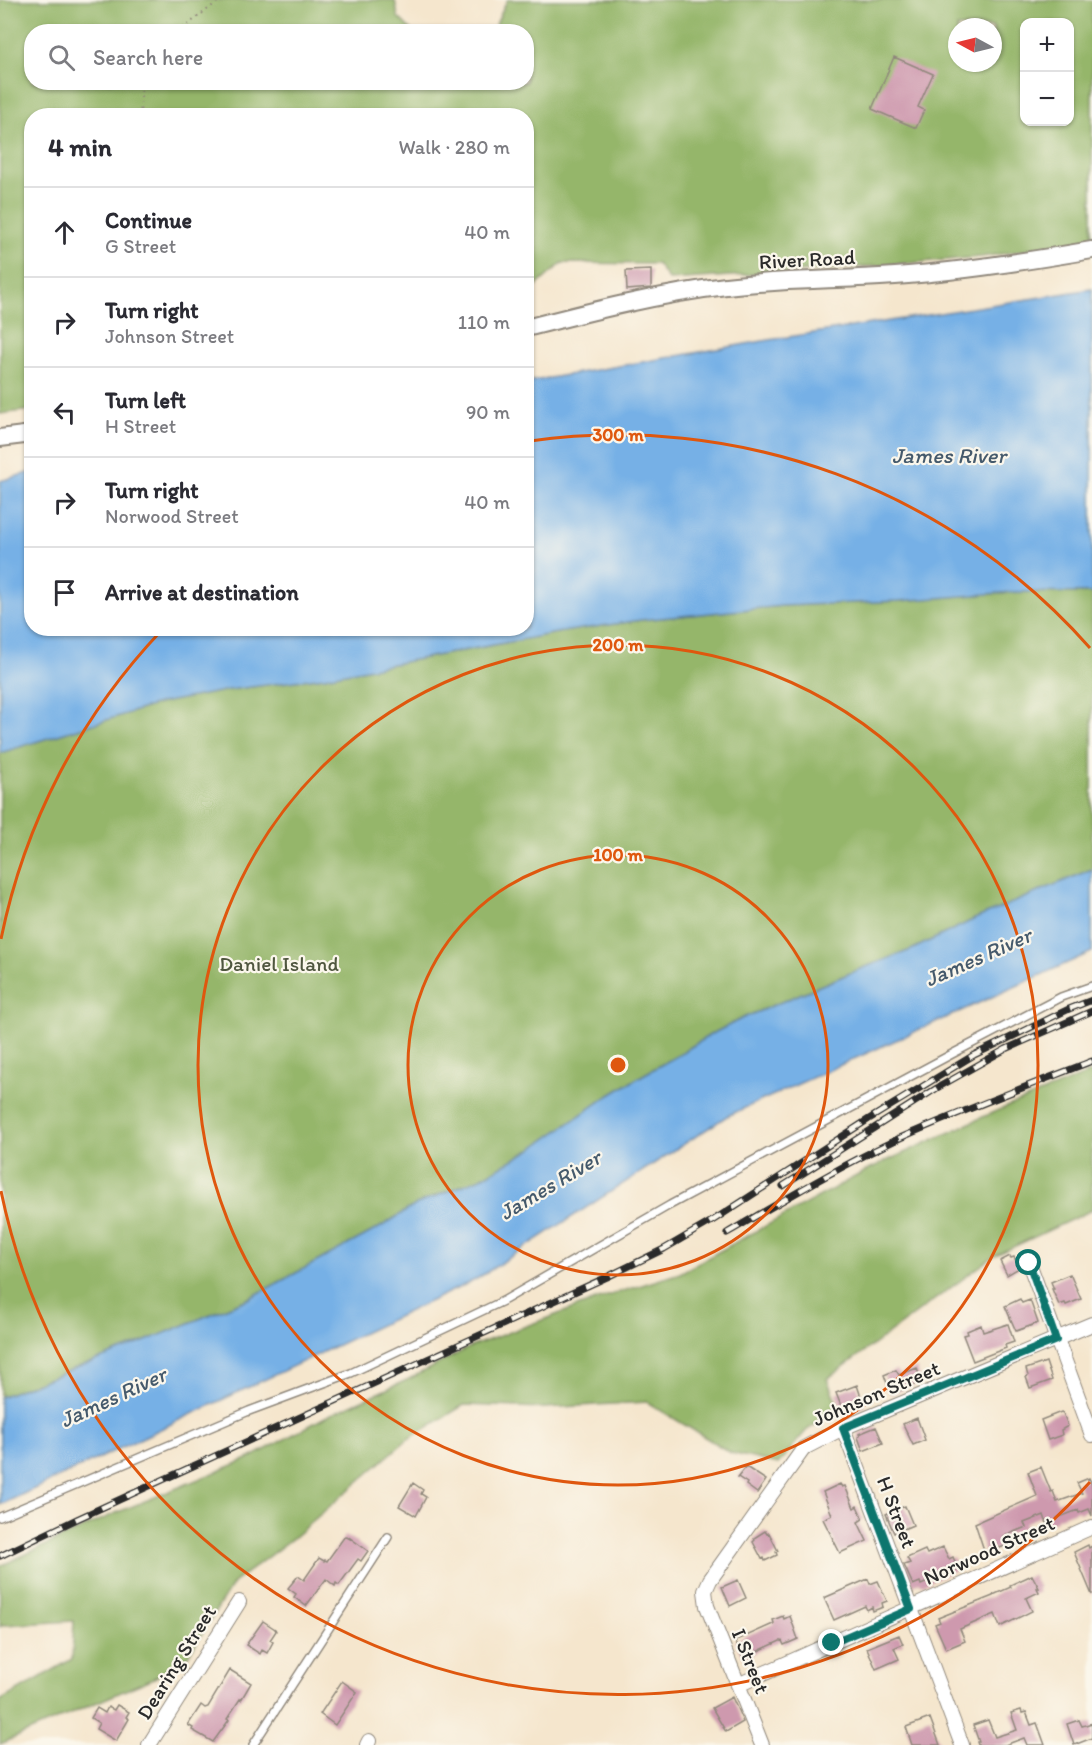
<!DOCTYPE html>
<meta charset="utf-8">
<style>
body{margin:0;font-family:Itim,sans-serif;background:#f2f2f3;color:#2b2b33}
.controls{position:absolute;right:18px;top:18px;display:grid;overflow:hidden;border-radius:12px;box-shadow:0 2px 4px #0004}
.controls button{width:54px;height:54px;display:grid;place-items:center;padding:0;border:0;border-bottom:2px solid #e1e1e2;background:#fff;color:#2b2b33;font:30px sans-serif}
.compass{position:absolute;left:948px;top:18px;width:54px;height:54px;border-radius:50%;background:#fff;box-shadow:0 2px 4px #0004;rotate:277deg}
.stop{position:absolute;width:18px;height:18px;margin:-14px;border:4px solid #0f766e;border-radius:50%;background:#fff}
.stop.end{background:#0f766e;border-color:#fff;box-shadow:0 2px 6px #0008}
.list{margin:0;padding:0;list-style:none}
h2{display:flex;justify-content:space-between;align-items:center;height:78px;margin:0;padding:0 24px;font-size:26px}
h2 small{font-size:20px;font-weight:400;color:#7c7c81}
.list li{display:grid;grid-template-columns:39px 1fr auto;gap:18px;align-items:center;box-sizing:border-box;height:90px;padding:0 24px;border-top:2px solid #e1e1e2}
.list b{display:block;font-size:22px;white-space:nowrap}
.list p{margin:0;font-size:20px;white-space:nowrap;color:#7c7c81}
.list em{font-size:20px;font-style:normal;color:#7c7c81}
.icon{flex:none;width:33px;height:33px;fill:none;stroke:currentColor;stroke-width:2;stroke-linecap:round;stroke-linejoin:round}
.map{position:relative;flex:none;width:1092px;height:1745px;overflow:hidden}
.search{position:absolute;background:#fff;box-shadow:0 2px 4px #0004;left:24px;top:24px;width:510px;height:66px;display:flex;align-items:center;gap:15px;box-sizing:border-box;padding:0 21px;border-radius:24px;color:#7c7c81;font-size:22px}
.panel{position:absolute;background:#fff;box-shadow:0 2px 4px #0004;left:24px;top:108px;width:510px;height:528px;border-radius:24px}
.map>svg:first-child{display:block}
.forest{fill:#95b66a;stroke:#60704a;stroke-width:1.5;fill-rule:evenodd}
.water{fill:#76b0e6;stroke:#506e88;stroke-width:1.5}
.building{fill:#ce99ae}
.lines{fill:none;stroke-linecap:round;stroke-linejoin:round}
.service-casing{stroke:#90887c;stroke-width:10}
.minor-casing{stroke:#90887c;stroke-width:16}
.tertiary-casing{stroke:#90887c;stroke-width:20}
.path{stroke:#90887c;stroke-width:2;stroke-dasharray:1.5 4.5;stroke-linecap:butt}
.service{stroke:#fff;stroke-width:7}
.minor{stroke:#fff;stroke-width:14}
.tertiary{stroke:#fff;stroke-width:16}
.rail-casing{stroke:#2b2b2b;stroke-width:7}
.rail{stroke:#fbf7ec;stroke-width:4.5;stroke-dasharray:14;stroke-linecap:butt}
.route{stroke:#0f766e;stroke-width:8}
.ring{fill:none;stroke:#df570e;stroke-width:3}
.labels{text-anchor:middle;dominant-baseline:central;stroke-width:4.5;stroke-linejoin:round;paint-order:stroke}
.street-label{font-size:21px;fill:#2b2b2b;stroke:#fbf7ec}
.park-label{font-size:21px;fill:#4f563f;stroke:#fbf7ec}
.water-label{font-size:22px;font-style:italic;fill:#455a6c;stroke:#fbf7ec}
.centre{fill:#df570e;stroke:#fbf7ec;stroke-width:3}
.ring-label{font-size:18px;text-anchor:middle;font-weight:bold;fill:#df570e;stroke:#fbf7ec;stroke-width:4.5;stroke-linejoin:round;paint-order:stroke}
</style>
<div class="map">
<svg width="1092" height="1745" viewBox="0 0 1092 1745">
<rect width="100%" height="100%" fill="#fbf7ec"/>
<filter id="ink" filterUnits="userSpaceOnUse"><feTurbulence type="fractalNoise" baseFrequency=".0167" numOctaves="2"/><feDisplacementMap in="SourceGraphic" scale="12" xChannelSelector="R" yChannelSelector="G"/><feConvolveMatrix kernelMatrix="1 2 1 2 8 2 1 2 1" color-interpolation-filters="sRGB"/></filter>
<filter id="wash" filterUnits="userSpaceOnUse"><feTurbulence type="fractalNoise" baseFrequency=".008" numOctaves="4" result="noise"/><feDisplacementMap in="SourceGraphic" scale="24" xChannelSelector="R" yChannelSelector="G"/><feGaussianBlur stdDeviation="1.35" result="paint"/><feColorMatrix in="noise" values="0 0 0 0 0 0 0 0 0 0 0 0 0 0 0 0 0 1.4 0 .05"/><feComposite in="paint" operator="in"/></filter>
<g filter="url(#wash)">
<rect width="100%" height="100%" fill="#f5e6cd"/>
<!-- forest -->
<path class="forest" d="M0 0H395L398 17 412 31 32 32V82H526V32L493 31 507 0H1092V240L982 257 826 270 669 280 657 264 562 263 527 294 526 116H32L31 410 0 414ZM1024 22H1070V122H1024ZM957 27H993V63H957Z
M1013 592 1092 593V869L977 918 911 950 860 969 743 1018 710 1035 675 1057 643 1075 605 1098 530 1150 483 1177 417 1204 379 1228 248 1299 126 1349 0 1397V753L161 703 229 690 324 677 562 632 641 620 782 606 899 601Z
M1092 1072V1210L994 1256 827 1379 839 1408 806 1431 778 1464 731 1453 647 1402 544 1408 464 1405 408 1439 293 1538 233 1583 188 1656 156 1677 0 1744V1701L72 1659 74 1621 3 1625 0 1627V1566L116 1513 250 1458 327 1416 409 1379 470 1347 604 1297 680 1273 871 1168 994 1112Z"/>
<!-- water -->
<path class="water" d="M1092 289V593L1013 592 899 601 782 606 641 620 562 632 324 677 229 690 161 703 0 753V481L31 472 32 628H526L527 382 763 341Z
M1092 869V952L727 1116 475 1280 0 1505V1397L126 1349 248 1299 379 1228 417 1204 483 1177 530 1150 605 1098 643 1075 675 1057 710 1035 743 1018 860 969 911 950 977 918Z"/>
<g id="blocks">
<!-- building -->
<path class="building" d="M894 57 933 74 918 107 924 110 916 128 872 109Z
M651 270V288L627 290 626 271Z
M1010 1256 1011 1258 1014 1257 1019 1268 1007 1275 1000 1261Z
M1070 1274 1081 1299 1066 1305 1065 1303 1059 1305 1052 1289H1054L1051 1282Z
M1020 1299 1022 1303 1030 1300 1038 1323 1016 1331 1005 1306Z
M1008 1324 1014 1342 1005 1345 1006 1348 973 1361 963 1335 968 1334 967 1331 981 1325 983 1332Z
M1046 1362 1052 1380 1030 1388 1026 1377 1028 1376 1026 1369Z
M917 1368 921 1382 891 1394 884 1375 896 1370 899 1375Z
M857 1385 864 1406 845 1413 844 1410 843 1411 836 1393Z
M1061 1412 1063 1413 1068 1426 1061 1430 1062 1435 1048 1440 1041 1420Z
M917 1418 925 1440 913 1445 903 1424Z
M876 1427 883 1443 863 1451 858 1437 860 1436 859 1434Z
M746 1467 766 1480 757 1493 746 1485 747 1483 738 1477Z
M1041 1467 1051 1492 1053 1491 1057 1502 1082 1493 1077 1483 1089 1478 1092 1485V1516L1089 1509 1079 1513 1078 1510 1057 1518V1520L1047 1524 1044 1515 1024 1523 1026 1527 1004 1536 1008 1545 985 1553 975 1523 1037 1496 1028 1472Z
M413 1483 423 1490 421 1494 426 1497 416 1516 399 1506Z
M840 1484 842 1487 845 1486 854 1508 857 1506 863 1519 858 1522 867 1541 840 1553 823 1519 832 1515 823 1492Z
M905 1506 913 1525 894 1533 886 1514Z
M765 1531 767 1534 769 1533 778 1551 776 1552 777 1555 765 1561 764 1558 762 1559 753 1542 755 1540 754 1538Z
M345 1536 350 1539V1538L368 1551 361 1561 358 1559 339 1585 336 1583 335 1586 326 1579 306 1606 294 1597 296 1594 288 1588 298 1576 304 1580 319 1558 324 1561 325 1560 327 1561Z
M1088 1545 1089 1548 1092 1546V1595L1074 1552Z
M943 1547 949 1559 953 1557 958 1569 921 1585 920 1582 913 1585 904 1565 910 1563 907 1558 925 1550 927 1554Z
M1032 1575 1039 1588H1037L1039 1592 1026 1598 1032 1611 1000 1627 995 1614 960 1629 965 1641 946 1649 935 1624 940 1622 938 1618 993 1596V1595L1011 1587 1010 1585Z
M868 1579 870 1584 878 1581 887 1601 882 1603 883 1607 873 1611 872 1607 867 1610 865 1606 834 1620 824 1598Z
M738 1580 746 1598 730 1606 722 1587Z
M783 1616 784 1619 790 1616 798 1639 784 1645 782 1641H780L743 1658 735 1641 773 1624 774 1623 773 1620Z
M263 1621 275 1629 276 1631 270 1640 273 1642 267 1653 262 1650 260 1654 246 1645Z
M899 1635 903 1644 894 1648 899 1659 876 1669 867 1648Z
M230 1670 251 1683 241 1700 240 1699 227 1719 229 1720 213 1742 192 1730 193 1728 188 1725 201 1705 205 1708 208 1707Z
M342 1681 357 1692 335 1725 320 1714Z
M732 1697 743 1722 726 1732 712 1708Z
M117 1705 129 1712 126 1717 129 1719 116 1741 96 1729 99 1723 91 1718 97 1708 105 1713 108 1707 114 1710Z
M1021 1710 1022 1713 1026 1712 1031 1725 1037 1723 1045 1745H1027L1024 1738 1005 1745H978L977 1742H979L973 1725 988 1720 995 1737 1017 1730 1011 1713Z
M930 1718 940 1745H912L906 1727Z
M1079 1720 1082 1726 1092 1723V1738L1074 1745 1067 1724Z"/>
</g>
</g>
<g filter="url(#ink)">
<use href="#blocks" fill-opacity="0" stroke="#90887c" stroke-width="1.5"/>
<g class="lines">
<!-- service casing -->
<g class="service-casing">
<path id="service" d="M0 1517 249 1411 351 1373 503 1301 670 1205 952 1054 1061 997 1092 986
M253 1745 388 1537"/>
</g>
<!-- minor casing -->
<g class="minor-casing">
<path id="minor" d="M1029 1263 1092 1435
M843 1428 962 1745
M738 1685 1092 1527
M149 1745 239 1602
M367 1745 369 1741
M762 1745 707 1606 705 1591 710 1580 804 1448 843 1428 1092 1324"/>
</g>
<!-- tertiary casing -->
<g class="tertiary-casing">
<path id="tertiary" d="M526 328C592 311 659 294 726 286 777 280 829 280 880 277 951 273 1022 262 1092 250
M0 438 32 434"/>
</g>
<!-- path -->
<path class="path" d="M178 32 220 0
M140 116 142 82"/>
<!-- service -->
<use href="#service" class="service"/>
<!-- minor -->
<use href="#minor" class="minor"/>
<!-- tertiary -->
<use href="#tertiary" class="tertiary"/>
<!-- rail casing -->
<g class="rail-casing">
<path id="rail" d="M783 1186 937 1088 1006 1049 1092 1011
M727 1233C784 1200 840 1166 900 1138 963 1110 1028 1086 1092 1061
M0 1556 77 1519 607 1277 664 1249 712 1221 869 1119 974 1055 1069 1009 1092 1000"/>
</g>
<!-- rail -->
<use href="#rail" class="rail"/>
</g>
</g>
<g class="lines" filter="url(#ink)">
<!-- route -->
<path class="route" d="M832 1643 911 1609 843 1428 1056 1340 1029 1263"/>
</g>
<!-- distance rings -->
<g class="ring">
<circle cx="618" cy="1065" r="210"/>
<circle cx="618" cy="1065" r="420"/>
<path d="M1090 1482A630 630 0 0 1 1 1191M1 939A630 630 0 0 1 161 631M530 441A630 630 0 0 1 1090 648"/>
</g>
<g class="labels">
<!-- street labels -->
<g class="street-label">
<text transform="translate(807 259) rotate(-3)">River Road</text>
<text transform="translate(876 1393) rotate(-23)">Johnson Street</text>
<text transform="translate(897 1512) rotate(69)">H Street</text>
<text transform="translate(989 1550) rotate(-24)">Norwood Street</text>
<text transform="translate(751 1661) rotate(68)">I Street</text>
<text transform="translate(176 1662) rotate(-58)">Dearing Street</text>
</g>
<!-- park labels -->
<g class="park-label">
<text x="279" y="963">Daniel Island</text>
</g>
<!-- water labels -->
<g class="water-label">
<text x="949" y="455">James River</text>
<text transform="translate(978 957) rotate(-24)">James River</text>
<text transform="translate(550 1185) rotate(-31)">James River</text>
<text transform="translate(113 1397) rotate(-25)">James River</text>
</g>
</g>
<circle cx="618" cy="1065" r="9" class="centre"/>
<g class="ring-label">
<text x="618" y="441">300 m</text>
<text x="618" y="651">200 m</text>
<text x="618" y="861">100 m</text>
</g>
</svg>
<div class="controls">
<button>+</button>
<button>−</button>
</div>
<svg class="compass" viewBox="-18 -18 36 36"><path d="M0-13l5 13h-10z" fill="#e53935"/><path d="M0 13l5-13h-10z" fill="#7c7c81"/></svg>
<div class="stop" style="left:1029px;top:1263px"></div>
<div class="stop end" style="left:832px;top:1643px"></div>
<div class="search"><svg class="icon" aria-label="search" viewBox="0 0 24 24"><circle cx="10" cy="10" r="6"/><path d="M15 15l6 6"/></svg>Search here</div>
<section class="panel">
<h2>4 min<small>Walk · 280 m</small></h2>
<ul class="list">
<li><svg class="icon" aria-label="ahead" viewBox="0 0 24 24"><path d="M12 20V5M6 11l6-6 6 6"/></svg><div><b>Continue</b><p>G Street</p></div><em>40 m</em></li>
<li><svg class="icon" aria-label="right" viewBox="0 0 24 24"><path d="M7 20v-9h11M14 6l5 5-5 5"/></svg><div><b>Turn right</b><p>Johnson Street</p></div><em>110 m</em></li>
<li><svg class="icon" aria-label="left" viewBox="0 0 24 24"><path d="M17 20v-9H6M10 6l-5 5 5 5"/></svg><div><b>Turn left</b><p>H Street</p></div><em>90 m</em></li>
<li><svg class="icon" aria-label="right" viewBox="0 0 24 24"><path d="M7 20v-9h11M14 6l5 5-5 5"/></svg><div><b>Turn right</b><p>Norwood Street</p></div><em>40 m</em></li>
<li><svg class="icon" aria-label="arrive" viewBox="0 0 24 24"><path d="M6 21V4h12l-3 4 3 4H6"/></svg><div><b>Arrive at destination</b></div></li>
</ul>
</section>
</div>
